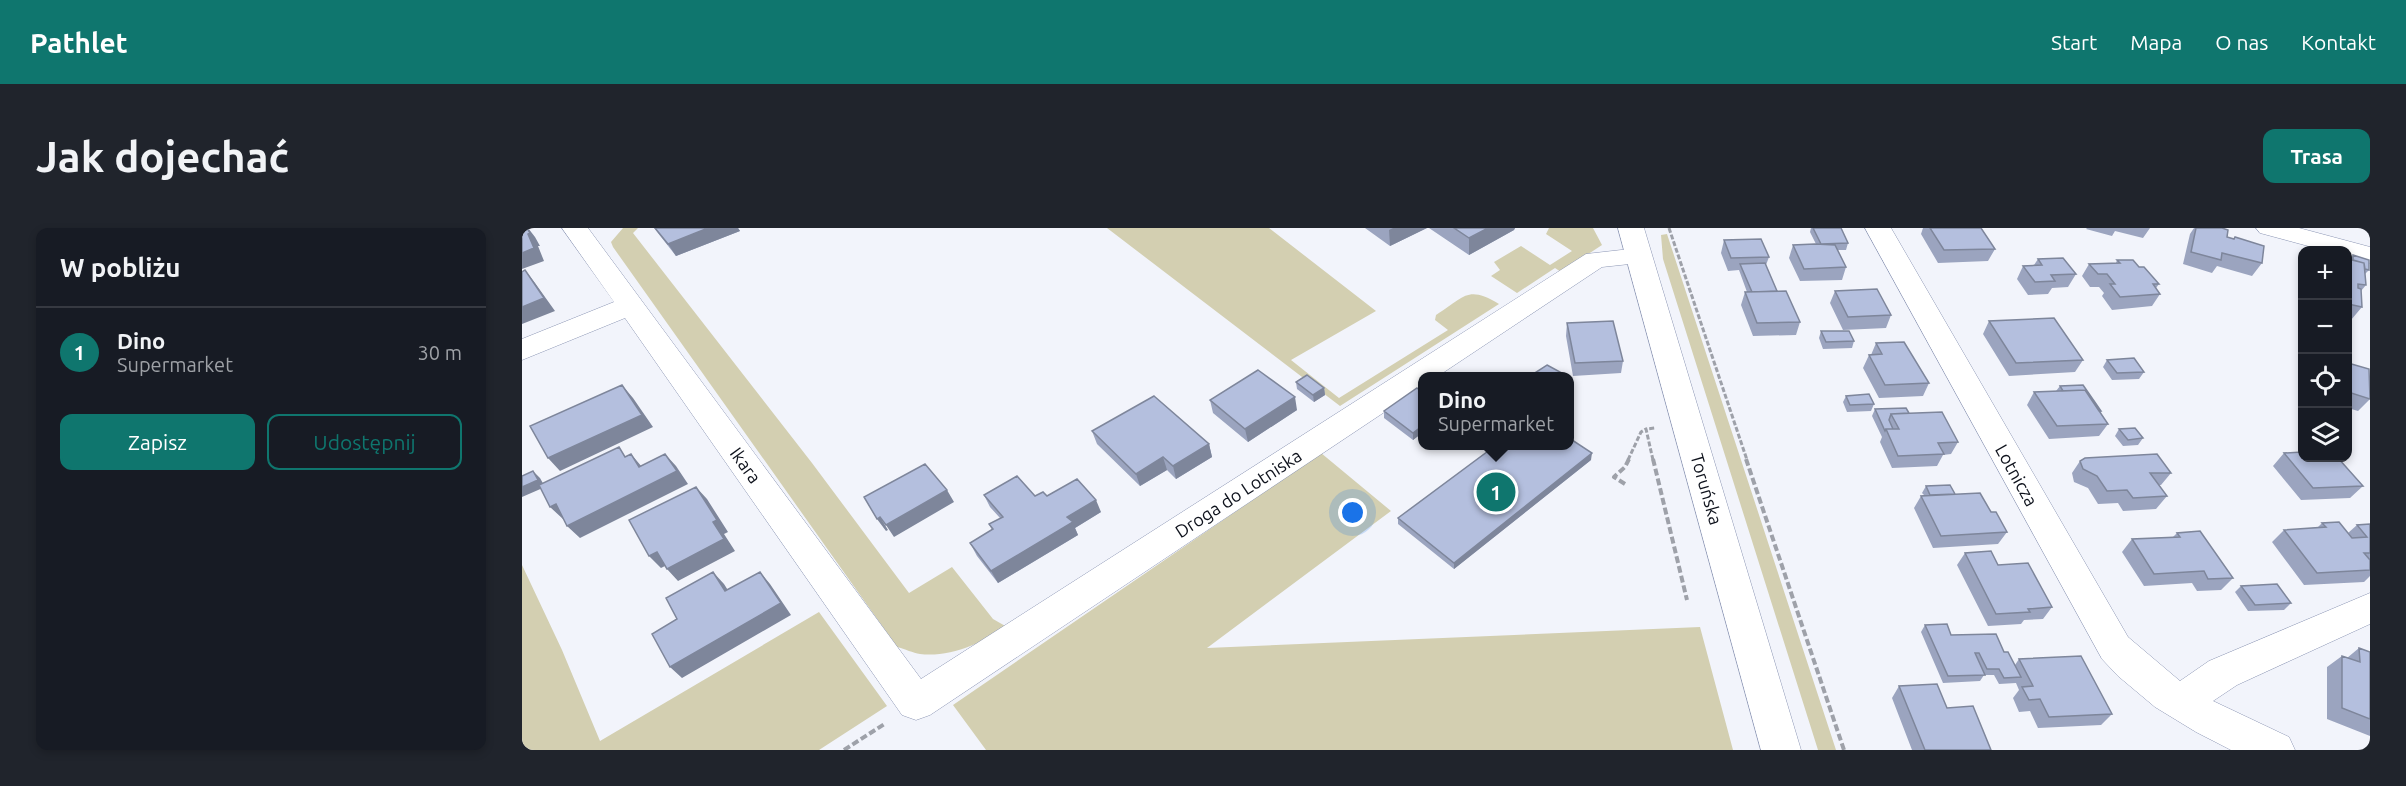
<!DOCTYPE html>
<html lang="pl">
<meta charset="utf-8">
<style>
body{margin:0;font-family:Ubuntu,sans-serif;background:#20242c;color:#f1f3f6}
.controls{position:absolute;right:18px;top:18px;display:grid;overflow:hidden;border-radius:12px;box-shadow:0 3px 9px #0003}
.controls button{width:54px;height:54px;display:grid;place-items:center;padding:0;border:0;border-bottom:2px solid #363941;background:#171b24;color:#f1f3f6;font:30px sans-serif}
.you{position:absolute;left:831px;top:285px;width:21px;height:21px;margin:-15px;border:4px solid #fff;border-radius:50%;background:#1a73e8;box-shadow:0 0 0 9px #1a73e833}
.badge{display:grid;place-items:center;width:39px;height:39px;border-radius:50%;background:#0f766e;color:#fff;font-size:20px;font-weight:700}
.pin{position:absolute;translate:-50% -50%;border:3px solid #fff;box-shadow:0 2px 6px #0006}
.popup{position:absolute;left:896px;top:144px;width:156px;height:78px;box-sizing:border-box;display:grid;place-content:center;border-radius:12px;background:#171b24;filter:drop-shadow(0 2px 4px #0005);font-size:20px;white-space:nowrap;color:#9ea1a6}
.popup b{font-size:22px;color:#f1f3f6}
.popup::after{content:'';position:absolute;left:50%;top:100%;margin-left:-12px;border:12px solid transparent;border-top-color:#171b24}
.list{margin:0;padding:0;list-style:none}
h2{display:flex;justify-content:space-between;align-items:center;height:78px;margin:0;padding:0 24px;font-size:26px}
h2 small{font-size:20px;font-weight:400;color:#9ea1a6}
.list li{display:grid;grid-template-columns:39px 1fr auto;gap:18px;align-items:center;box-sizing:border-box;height:90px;padding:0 24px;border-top:2px solid #363941}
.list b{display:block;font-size:22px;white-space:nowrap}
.list p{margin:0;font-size:20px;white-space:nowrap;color:#9ea1a6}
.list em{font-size:20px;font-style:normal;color:#9ea1a6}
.actions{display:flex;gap:12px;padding:18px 24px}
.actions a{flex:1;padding:14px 0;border:2px solid #0f766e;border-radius:12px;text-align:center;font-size:21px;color:#0f766e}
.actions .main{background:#0f766e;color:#fff}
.icon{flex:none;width:33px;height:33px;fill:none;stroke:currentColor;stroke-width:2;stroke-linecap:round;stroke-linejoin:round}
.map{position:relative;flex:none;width:1848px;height:522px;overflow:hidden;border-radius:12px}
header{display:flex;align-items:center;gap:36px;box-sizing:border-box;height:84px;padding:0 30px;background:#0f766e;color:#fff}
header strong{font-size:28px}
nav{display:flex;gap:33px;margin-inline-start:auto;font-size:21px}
.intro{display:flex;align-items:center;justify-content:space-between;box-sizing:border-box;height:144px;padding:0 36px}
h1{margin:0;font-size:42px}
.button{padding:15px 27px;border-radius:12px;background:#0f766e;color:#fff;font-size:21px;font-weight:700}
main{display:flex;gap:36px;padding:0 36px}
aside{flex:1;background:#171b24;border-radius:12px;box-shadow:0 3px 9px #0003}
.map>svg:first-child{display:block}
.green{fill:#d3cfb1}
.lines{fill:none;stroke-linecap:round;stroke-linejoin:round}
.minor-casing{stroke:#8c96b4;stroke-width:1}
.major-casing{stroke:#8c96b4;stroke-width:1}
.path-far1{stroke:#9ea1a9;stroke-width:3;stroke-dasharray:5 2;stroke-linecap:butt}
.path{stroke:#9ea1a9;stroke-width:4;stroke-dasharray:7 3;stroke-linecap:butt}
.minor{fill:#fff;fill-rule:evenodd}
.major{fill:#fff;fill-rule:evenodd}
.wall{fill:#9ba4bf}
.shaded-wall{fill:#7e869b}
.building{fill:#b4bfde;stroke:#7e869b;stroke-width:1.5}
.labels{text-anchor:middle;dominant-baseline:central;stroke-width:4.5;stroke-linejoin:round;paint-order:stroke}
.street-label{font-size:18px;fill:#0e121c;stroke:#fff}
</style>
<header>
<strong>Pathlet</strong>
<nav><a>Start</a><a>Mapa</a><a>O nas</a><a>Kontakt</a></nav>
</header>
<div class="intro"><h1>Jak dojechać</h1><a class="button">Trasa</a></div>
<main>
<aside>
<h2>W pobliżu<small></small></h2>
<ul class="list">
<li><span class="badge">1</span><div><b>Dino</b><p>Supermarket</p></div><em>30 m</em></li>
</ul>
<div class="actions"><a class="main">Zapisz</a><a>Udostępnij</a></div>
</aside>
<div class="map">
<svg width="1848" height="522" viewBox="0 0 1848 522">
<rect width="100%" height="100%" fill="#f2f4fb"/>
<!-- green -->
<path class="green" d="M101 0H116L111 5 290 235 387 365 430 339 471 391 485 399C463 414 427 430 398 426 391 425 383 421 375 419L91 19 89 14Z
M585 0H747L854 83 769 132 817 170 926 102 913 92 914 87C943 69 945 57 977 76L818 178Z
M1027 0H1071L1080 17 1039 44 1033 40 995 65 969 48 978 42 972 34 999 18 1028 37 1050 23 1024 6Z
M1145 6 1314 522H1296L1141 31 1139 7Z
M799 225 869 283 685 420 1178 399 1211 522H464L431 477Z
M0 337 40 422 78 513 297 384 365 478 297 522H0Z"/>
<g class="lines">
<!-- minor casing -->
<g class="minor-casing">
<path id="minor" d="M40 0H66L399 451 1064 26 1117 20 1126 22 1130 28 1126 34 1080 39 916 148H900V159L408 487 394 492 380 487 103 90 0 132V111L92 74Z
M1343 0H1369L1606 409 1658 453 1687 433 1848 365V396L1715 457 1691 473 1767 509 1773 522H1709L1674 504 1633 479 1596 448 1580 431Z
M1734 0H1777L1848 19V35L1826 29V22H1801L1738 5Z"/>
</g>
<!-- major casing -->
<g class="major-casing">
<path id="major" d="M1096 0H1122L1279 522H1239Z"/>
</g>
<!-- path-far1 -->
<path class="path-far1" d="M1147 0 1225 232
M1106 232 1119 204 1124 201
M1131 232 1124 201 1133 200"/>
<!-- path -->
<path class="path" d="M1131 231 1165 372
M1224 231 1322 522
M1103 256 1092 249 1103 239 1107 231
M322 522 364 495"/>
<!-- minor -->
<use href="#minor" class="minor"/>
<!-- major -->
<use href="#major" class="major"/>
</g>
<!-- wall -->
<path class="wall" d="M132 0H216L218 3 154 28Z
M843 0H905L868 18Z
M907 0H993L992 2 947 27Z
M1289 0H1319L1326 15 1324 22H1316L1324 39 1320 52 1278 53 1267 30 1271 17 1294 16 1288 4Z
M1401 0H1459L1473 21 1466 33 1416 35 1399 6Z
M1565 0H1628L1621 10 1593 3 1590 8 1564 1Z
M1672 0H1700L1705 9 1711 11 1713 9 1740 35 1730 48 1695 38 1690 45 1661 36 1668 6Z
M1202 12 1247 29 1244 37 1255 63 1278 94 1274 107 1231 108 1219 77 1223 64H1225L1217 42 1206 43 1199 25Z
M1831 27 1847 42 1843 46 1844 57 1839 63 1840 79 1829 92 1826 91V31H1828Z
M1516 31 1554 46 1546 59 1530 60 1526 66 1506 67 1495 51 1501 38 1512 37Z
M1595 32 1617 39 1637 56 1634 60 1638 66 1630 78 1590 82 1580 68 1582 65 1577 59H1568L1560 48 1567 36 1594 35Z
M1313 63 1369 87 1364 100 1321 102 1308 75Z
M1467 93 1561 132 1553 144 1487 148 1461 106Z
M1045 95 1101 133 1099 145 1051 148 1044 108Z
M1299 103 1332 113 1330 120 1301 121 1297 110Z
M1354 115 1407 155 1401 168 1357 170 1341 140 1347 127H1349Z
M1585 132 1622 144 1617 151 1590 152 1581 139Z
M1826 135 1848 171 1836 183 1826 180Z
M774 154 802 160 803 167 792 174 775 161Z
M1538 158 1579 183 1578 184 1586 196 1577 208 1527 211 1505 177 1512 164 1534 163Z
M900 164V205L891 212 862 190V183Z
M1324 168 1352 176 1349 183 1325 184 1321 174Z
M688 172 775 182 726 214 691 185Z
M1353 181 1387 185 1436 214 1429 226 1421 227 1415 238 1370 240 1358 214 1360 209 1350 188Z
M1597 201 1621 210 1616 217 1601 218 1593 208Z
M570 203 687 216 690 229 654 251 645 242 618 258 575 216Z
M1762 225 1841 258 1828 270 1779 272 1751 238Z
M1069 232 932 341 876 296V290Z
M1558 233 1649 245 1639 257H1637L1645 268 1634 281 1601 283 1596 275 1576 276 1566 260 1552 254 1550 245Z
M1404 258 1433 266 1469 284 1485 304 1476 316 1411 320 1392 280 1399 268 1402 267 1400 265Z
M462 267 525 268 579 284 553 300 556 307 476 355 455 328 448 315 470 302 467 296 478 290 468 279Z
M1800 295 1826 305 1835 297 1848 296V348L1842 354 1782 357 1750 314 1762 302 1795 300Z
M1655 305 1711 350 1699 362 1675 363 1670 355 1622 358 1600 324 1610 311 1651 309Z
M1443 325 1476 337 1530 379 1521 391 1502 392 1499 396 1466 398 1435 337Z
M1719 358 1769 375 1762 382 1726 383 1713 364Z
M1403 397 1429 407 1482 424 1493 437 1497 431 1590 486 1579 497 1516 500 1508 483 1497 484 1491 470 1497 462 1494 455 1477 456 1472 447H1462L1458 453 1421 455 1399 404Z
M1837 420 1848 424V508L1805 491V439L1820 428 1825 430Z
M1377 458 1425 480 1469 522H1390L1370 470Z"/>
<!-- shaded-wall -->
<path class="shaded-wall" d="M5 0H6L13 9 18 18H16L22 33 0 41V25L6 6Z
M186 0H216L218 3 154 28 146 16Z
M871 0H905L868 18 867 2Z
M966 0H993L992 2 947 27V10Z
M3 42 13 55 33 83 0 96V79Z
M100 157 111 170 131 199 38 243 26 230Z
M802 160 803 167 792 174 791 167Z
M773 169 775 182 726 214 723 201Z
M900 198V205L891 212V205Z
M687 216 690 229 654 251 651 238Z
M1070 225 1069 232 932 341V335Z
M109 226 120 239H117Z
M143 226 154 238 166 256 58 310 45 298Z
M641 229 645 242 618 258 614 246Z
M11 243 18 250 23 259 0 269V259Z
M174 259 185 271 206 304 202 306 213 323 156 353 145 341 191 294Z
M425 262 432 274 372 309 364 297Z
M574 272 579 284 553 300 556 307 476 355 469 343 545 289Z
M34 276 46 288 41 291 28 279Z
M358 289 366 302 364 303 355 291Z
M135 324 147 336 139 340 127 328Z
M191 344 202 356 214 375 203 363Z
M238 344 248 356 269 387 160 450 148 439Z"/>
<!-- building -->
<path class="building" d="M0 0H5L8 5 6 6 12 20 0 25Z
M133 0H186L146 16Z
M932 0H966L947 10Z
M1291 0H1319L1326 15 1299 16Z
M1408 0H1459L1473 21 1422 22Z
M1674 0H1700L1706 2 1705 9 1712 11 1713 9 1742 18 1740 35 1700 25 1699 32 1669 24Z
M1239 11 1247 29 1209 30 1202 12Z
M1293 16 1313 17 1324 39 1282 41 1271 17Z
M1831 27 1847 32V42L1843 41 1842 35 1831 32Z
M1541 30 1554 46 1529 47 1533 53 1513 54 1501 38 1520 37 1516 31Z
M1826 31 1842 35 1844 57 1836 56V60L1839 61 1840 79 1826 76Z
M1595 32H1611L1617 39H1622L1637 56H1631L1638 66 1598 69 1588 56H1593L1585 46H1576L1567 36 1598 35Z
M1243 35 1255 63 1230 64 1218 36Z
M3 42 22 70 0 79V44Z
M1355 61 1369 87 1326 89 1313 63Z
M1264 63 1278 94 1235 95 1223 64Z
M1532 90 1561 132 1494 135 1467 93Z
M1091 93 1101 133 1053 135 1045 95Z
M1299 103H1327L1332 113 1304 114Z
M1382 114 1407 155 1363 157 1347 127 1360 126 1354 115Z
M1612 130 1622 144 1595 145 1585 132Z
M1826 135 1847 141 1848 171 1826 164Z
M1025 137 1040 145 1036 148H1008Z
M736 142 773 169 723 201 688 172Z
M785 147 802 160 791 167 774 154Z
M100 157 120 187 26 230 8 198Z
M1561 157 1579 183H1577L1563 162 1541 163 1538 158Z
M895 160 900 164V198L891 205 862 183Z
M1563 162 1586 196 1535 198 1512 164Z
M1347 166 1352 176 1328 177 1324 168Z
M632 168 687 216 651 238 641 229 614 246 570 203Z
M1384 180 1387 185 1369 186 1367 192 1371 201H1364L1363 203 1353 181Z
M1420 184 1436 214 1416 215 1422 226 1376 228 1364 201H1377L1369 186Z
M1613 200 1621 210 1606 212 1597 201Z
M1047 210 1070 225 932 335 876 290 973 218H1047Z
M97 219 103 229 109 226 117 239 143 226 155 243 45 298 34 276 28 279 17 257Z
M1780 224V230H1816L1841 258 1791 260 1762 225Z
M1635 226 1649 245H1628L1645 268 1611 270 1605 262 1585 263 1575 248 1561 241 1558 233 1563 230Z
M403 236 425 262 364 297 358 289 355 291 342 269Z
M11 243 16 252 0 259V248Z
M495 248 513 268 521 264 525 268 555 251 574 272 545 289 551 294 469 343 448 315 471 301 467 296 481 289 462 267Z
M1428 257 1433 266 1408 267 1404 258Z
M174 259 195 292 191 294 202 311 145 341 135 324 127 328 107 292Z
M1458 265 1469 284H1474L1485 304 1419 308 1399 268Z
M1817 294 1830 310 1845 309 1835 297 1848 296V325H1842L1848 332V342L1795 345 1762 302 1804 299 1800 295Z
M1678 303 1711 350 1686 351 1682 343 1632 346 1610 311 1658 309 1655 305Z
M1469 323 1476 337 1506 335 1530 379 1506 381 1508 384 1474 386 1443 325Z
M191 344 203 363 238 344 259 375 148 439 130 406 155 391 144 370Z
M1755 356 1769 375 1733 377 1719 358Z
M1425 396 1429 407 1474 406 1482 424H1486L1499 449 1482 450 1477 441H1465L1457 425H1453L1463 447 1426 448 1403 397Z
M1837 420 1848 424V491L1820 480V428L1838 434Z
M1559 428 1590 486 1527 489 1518 471 1507 472 1500 459 1511 458 1497 431Z
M1415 456 1425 480 1451 478 1469 522H1403L1377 458Z"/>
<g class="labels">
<!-- street labels -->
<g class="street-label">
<text transform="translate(224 237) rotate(54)">Ikara</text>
<text transform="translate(1495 247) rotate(61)">Lotnicza</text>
<text transform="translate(1185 261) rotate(74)">Toruńska</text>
<text transform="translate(716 265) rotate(-33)">Droga do Lotniska</text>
</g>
</g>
</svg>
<div class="controls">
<button>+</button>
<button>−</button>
<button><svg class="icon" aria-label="locate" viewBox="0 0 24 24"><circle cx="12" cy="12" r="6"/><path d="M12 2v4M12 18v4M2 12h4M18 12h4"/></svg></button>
<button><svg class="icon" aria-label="layers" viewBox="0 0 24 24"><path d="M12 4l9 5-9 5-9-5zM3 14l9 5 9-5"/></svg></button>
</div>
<div class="you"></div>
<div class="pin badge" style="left:974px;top:264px">1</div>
<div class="popup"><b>Dino</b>Supermarket</div>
</div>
</main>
